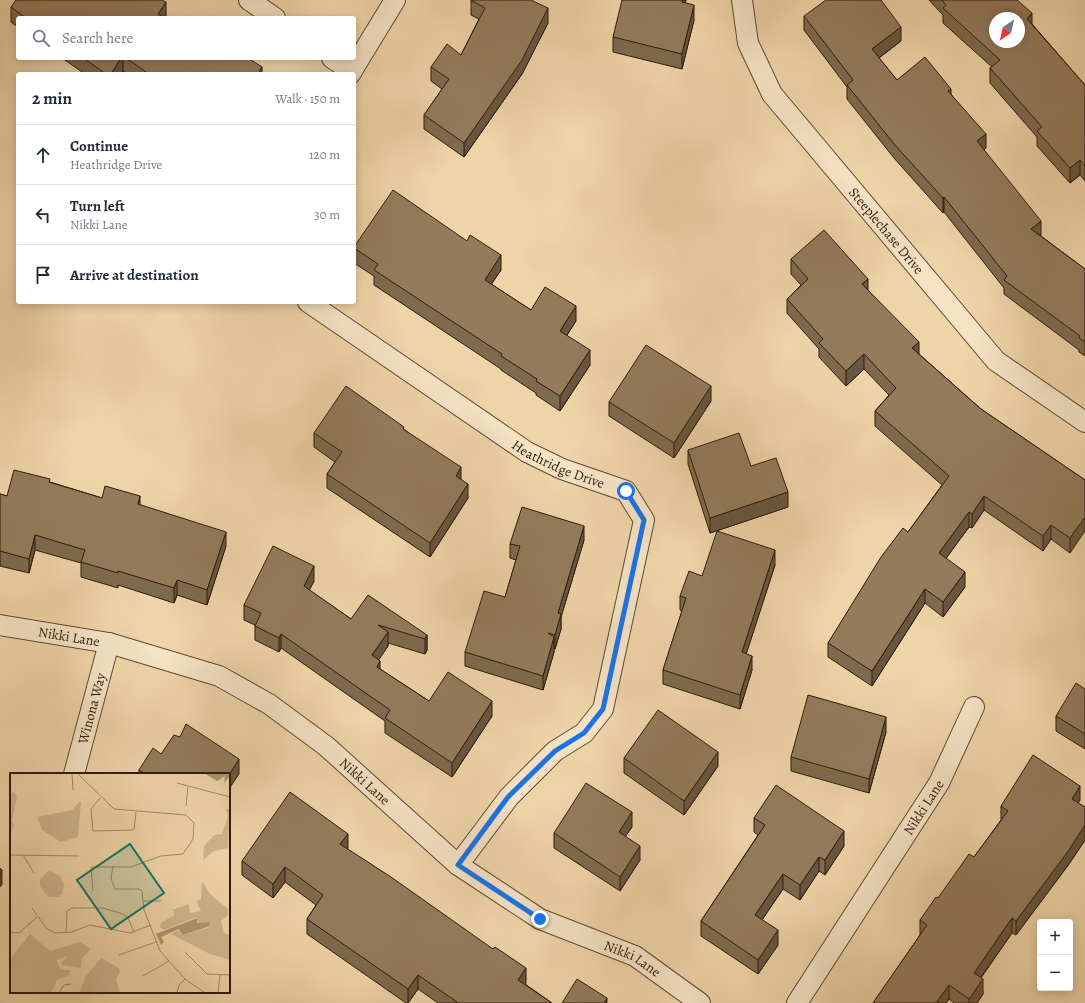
<!DOCTYPE html>
<meta charset="utf-8">
<style>
body{margin:0;font-family:Alegreya,serif;background:#f6f6f7;color:#1f2937}
.controls{position:absolute;right:12px;bottom:12px;display:grid;overflow:hidden;border-radius:4px;box-shadow:0 2px 10px #0003}
.controls button{width:36px;height:36px;display:grid;place-items:center;padding:0;border:0;border-bottom:1px solid #e0e1e3;background:#fff;color:#1f2937;font:20px sans-serif}
.compass{position:absolute;left:989px;top:12px;width:36px;height:36px;border-radius:50%;background:#fff;box-shadow:0 2px 10px #0003;rotate:214deg}
.stop{position:absolute;width:12px;height:12px;margin:-9px;border:3px solid #1a73e8;border-radius:50%;background:#fff}
.stop.end{background:#1a73e8;border-color:#fff;box-shadow:0 1px 4px #0008}
.list{margin:0;padding:0;list-style:none}
h2{display:flex;justify-content:space-between;align-items:center;height:52px;margin:0;padding:0 16px;font-size:17px}
h2 small{font-size:13px;font-weight:400;color:#747a83}
.list li{display:grid;grid-template-columns:26px 1fr auto;gap:12px;align-items:center;box-sizing:border-box;height:60px;padding:0 16px;border-top:1px solid #e0e1e3}
.list b{display:block;font-size:15px;white-space:nowrap}
.list p{margin:0;font-size:13px;white-space:nowrap;color:#747a83}
.list em{font-size:13px;font-style:normal;color:#747a83}
.icon{flex:none;width:22px;height:22px;fill:none;stroke:currentColor;stroke-width:2;stroke-linecap:round;stroke-linejoin:round}
.map{position:relative;flex:none;width:1085px;height:1003px;overflow:hidden}
.search{position:absolute;background:#fff;box-shadow:0 2px 10px #0003;left:16px;top:16px;width:340px;height:44px;display:flex;align-items:center;gap:10px;box-sizing:border-box;padding:0 14px;border-radius:4px;color:#747a83;font-size:15px}
.panel{position:absolute;background:#fff;box-shadow:0 2px 10px #0003;left:16px;top:72px;width:340px;height:232px;border-radius:4px}
.map>svg:first-child{display:block}
.lines{fill:none;stroke-linecap:round;stroke-linejoin:round}
.street-casing{stroke:#5f4931;stroke-width:22}
.street{stroke:#f5e3c6;stroke-width:20}
.wall{fill:#7e6a4f;stroke:#2f1b0a}
.shaded-wall{fill:#675640;stroke:#2f1b0a}
.building{fill:#937b5c;stroke:#2f1b0a;fill-rule:evenodd}
.route{stroke:#1a73e8;stroke-width:5}
.labels{text-anchor:middle;dominant-baseline:central;stroke-width:3;stroke-linejoin:round;paint-order:stroke}
.street-label{font-size:14px;fill:#2f1b0a;stroke:#f5e3c6}
.inset-road{fill:none;stroke:#a28a68;stroke-width:1}
.view{fill:#0f766e;fill-opacity:0.15;stroke:#0f766e;stroke-width:2}
.inset-edge{fill:none;stroke:#2f1b0a;stroke-width:2}
</style>
<div class="map">
<svg width="1085" height="1003" viewBox="0 0 1085 1003">
<rect width="100%" height="100%" fill="#efd4a7"/>
<filter id="stains"><feTurbulence type="fractalNoise" baseFrequency=".005" numOctaves="4"/><feColorMatrix values="0 0 0 0 .2 0 0 0 0 .09 0 0 0 0 .02 0 0 0 .5 -.17"/></filter>
<radialGradient id="worn" r=".72"><stop offset=".6" stop-color="#630" stop-opacity="0"/><stop offset="1" stop-color="#630" stop-opacity=".3"/></radialGradient>
<g class="lines">
<!-- street casing -->
<g class="street-casing">
<g id="street">
<path d="M249 0 275 18"/>
<path id="s1" d="M742 0 748 43 772 94 996 361 1085 422"/>
<path d="M332 58 352 71"/>
<path d="M350 74 395 0"/>
<path id="s2" d="M308 302 527 452 562 469 626 491 644 520 603 709 584 733 555 751 509 797 458 865"/>
<path id="s3" d="M0 625 109 643 219 676 269 704 326 746 458 865 540 919 635 956 700 1003"/>
<path id="s4" d="M74 774 109 643"/>
<path id="s5" d="M797 1003 939 783 974 707"/>
</g>
</g>
<!-- street -->
<use href="#street" class="street"/>
</g>
<!-- wall -->
<path class="wall" d="M471 0 548 23 522 74 464 157 424 129V115L442 89 431 81V67L461 55 479 19 471 15Z
M686 0 685 3 694 20 682 69 613 52V37Z
M929 0H1017L1032 24 1085 85V181L1080 175 1070 183 1037 146V137L990 83V68L992 67 943 23V15Z
M11 7 166 17 165 18H18V27L11 22Z
M804 16 901 41 879 58 897 80 951 94 986 148 984 150 1041 236 1085 269V356L1079 352V350L1004 294V288L944 212 943 213 894 158 847 99V87L804 30Z
M62 58H248L262 74H128L123 71 120 74H85Z
M354 247 501 270 491 284 531 310 576 321 567 335 590 365 560 411 536 395V393L501 370V369L374 285V276L354 263Z
M791 259 868 290 919 354 981 409 1085 480 1070 553 1051 539 1043 551 984 510 972 528 969 527 946 558 965 587 943 617 925 603 872 686 828 657V643L942 485 875 426V411L889 395 864 369 846 386 819 357V349L787 313V299L801 285 791 274Z
M711 401 674 458 609 416V402Z
M404 429 461 479 468 498 430 557 327 488V474L335 462 314 447V433Z
M688 450 751 466 788 507 710 533 688 464Z
M50 482 102 498 140 505 226 546 207 605 177 595 174 603 118 585V588L81 577V563L35 550 29 573 0 566V494L7 496Z
M584 540 561 617V629L555 649H554V652L543 690 465 666V652L505 597 516 560 510 558V544Z
M775 565 746 654 752 670 740 709 663 684V670L682 611 680 610V596L702 576Z
M314 581 309 590 351 619 427 635V650L425 654 388 643V646L378 660 380 669 429 701 492 716 452 777 385 733V721L281 648 279 652 255 640V625L244 620V605Z
M1085 689V749L1056 731V716Z
M886 732 869 793 791 771V757Z
M161 754 239 774H139V770Z
M624 758 718 766 684 815 624 773Z
M1080 800 1078 803 1085 807V840L1069 864 1016 935 1012 933 981 978 983 994 977 1003H954L949 999 946 1003H873L920 935V920L938 898 974 857 1001 820V806Z
M754 818 844 846 825 875 819 871 800 900 783 889 762 920 778 945 758 974 701 936V921L758 835 754 832Z
M632 827 625 836 640 860 620 891 554 848V833Z
M348 848 347 849 526 983 525 984 552 1003H438L418 989 408 1003H406L307 934V919L316 905 285 882 273 898 242 875V861Z"/>
<!-- shaded-wall -->
<path class="shaded-wall" d="M682 0H686L682 17Z
M166 2V17L165 18H158V14Z
M694 5V20L682 69V54Z
M548 8V23L522 74 464 157V143Z
M1032 13V28L1027 19Z
M901 27V41L872 63V49Z
M121 58H123V71L120 74H111Z
M262 67V74H258Z
M951 89V103L948 91Z
M986 134V148L977 156V141Z
M1080 160V175L1070 183V168Z
M944 197V212L943 213V198Z
M1041 221V236L1031 229Z
M501 255V270L485 294V280Z
M868 279V293L862 284Z
M576 306V321L560 346V331Z
M919 342V357L912 348Z
M590 350V365L560 411V396Z
M864 354V369L846 386V371Z
M711 386V401L674 458V443Z
M461 467V481L456 476Z
M468 484V498L430 557V543Z
M788 492V507L710 533V518Z
M140 496V511L138 504Z
M984 496V510L972 528V514Z
M969 512V527L939 568V553Z
M1085 517V531L1070 553V538Z
M1051 525V539L1043 551V536Z
M584 526V540L561 617V629L555 649V635L558 613Z
M226 532V546L207 605V590Z
M35 535V550L29 573V559Z
M775 550V565L742 667V652Z
M314 566V581L304 601V586Z
M965 572V587L943 617V602Z
M177 580V595L174 603V588Z
M925 589V603L872 686V671Z
M388 632V646L372 670V655Z
M281 634V648L279 652V638Z
M427 635V650L425 654V639Z
M554 637V652L543 690V676Z
M752 656V670L740 709V695Z
M380 661V676L377 667Z
M492 701V716L452 777V763Z
M886 717V732L869 793V779Z
M718 752V766L684 815V801Z
M239 759V774L229 789V775Z
M1080 786V800L1072 813V799Z
M632 812V827L619 846V832Z
M1085 825V840L1069 864 1016 935V921Z
M844 831V846L825 875V860Z
M348 834V848L340 859V844Z
M640 846V860L620 891V877Z
M819 857V871L800 900V885Z
M285 867V882L273 898V884Z
M2 870V884L0 887V873Z
M783 874V889L755 930V915Z
M1012 918V933L974 987V973Z
M778 930V945L758 974V960Z
M526 968V983L518 994V980Z
M418 975V989L408 1003V989Z
M983 979V994L977 1003H969V999Z
M949 985V999L946 1003H936Z
M607 998V1003H604Z"/>
<!-- building -->
<path class="building" d="M16 0H162L166 2 158 14 164 18H26L11 7Z
M471 0H531L548 8 522 60 464 143 424 115 449 79 431 67 447 44 461 55 485 8Z
M622 0H682V2L694 5 682 54 613 37Z
M826 0H881L901 27 872 49 897 80 925 57 951 89 948 91 986 134 977 141 1041 221 1031 229 1085 269V342L1079 338 1080 336 1004 280 1007 276 944 197 943 198 894 144 847 85 853 80 804 16Z
M942 0H1017L1032 13 1027 19 1085 85V166L1080 160 1070 168 1037 131 1042 127 990 68 1000 60 943 8 946 5ZM995 18H1019V42H995Z
M83 58H121L111 74H106Z
M126 58H248L262 67 258 74H149Z
M393 190 467 241 470 235 501 255 485 280 531 310 545 287 576 306 560 331 590 350 560 396 536 381 537 379 501 356 502 354 374 270 378 264 354 248V247Z
M824 230 868 279 862 284 919 342 912 348 981 409 1085 480V517L1070 538 1051 525 1043 536 984 496 972 514 969 512 939 553 965 572 943 602 925 589 872 671 828 643 881 557 903 528 908 532 949 476 875 411 896 388 864 354 846 371 819 343 823 339 787 299 808 279 791 259Z
M646 345 711 386 674 443 609 402Z
M346 386 404 427 403 429 461 467 456 476 468 484 430 543 327 474 342 452 314 433Z
M739 433 751 466 776 458 788 492 710 518 688 450Z
M14 470 50 479 49 482 102 498 105 486 140 496 138 504 226 532 207 590 177 580 174 588 118 571V573L81 562 85 550 35 535 29 559 0 551V494L7 496Z
M522 507 584 526 558 613 561 614 555 635 548 633 554 637 543 676 465 652 484 591 505 597 520 546 510 544Z
M717 531 775 550 742 652 752 656 740 695 663 670 686 598 680 596 689 571 702 576Z
M273 546 314 566 304 586 351 619 368 595 427 635 425 639 378 625 388 632 372 655 380 661 377 667 429 701 448 672 492 701 452 763 385 718 390 710 281 634 279 638 255 626 261 613 244 605Z
M1076 683 1085 689V734L1056 716Z
M808 695 886 717 869 779 791 757Z
M658 710 718 752 684 801 624 758Z
M186 724 239 759 229 775V774H145L139 770 153 748 161 754 174 735 180 737Z
M1033 755 1080 786 1072 799 1085 807V825L1069 850 1016 921 1012 918 974 973 983 979 969 999 949 985 936 1003H873L927 925 920 920 936 897 938 898 969 854 974 857 1008 811 1001 806Z
M586 783 632 812 619 832 640 846 620 877 554 833Z
M776 785 844 831 825 860 819 857 800 885 783 874 755 915 778 930 758 960 701 921 765 825 754 818Z
M290 792 348 834 340 844 391 877 493 949 495 947 526 968 518 980 552 1003H456L457 1002 418 975 408 989 307 919 323 895 285 867 273 884 242 861Z
M0 868 2 870 0 873Z
M577 979 607 998 604 1003H562Z"/>
<g class="lines">
<!-- route -->
<path class="route" d="M540 919 458 865 508 797 555 751 584 733 603 709 644 520 626 491"/>
</g>
<g class="labels">
<!-- street labels -->
<g class="street-label">
<text stroke="none"><textPath href="#s1" startOffset="278">Steeplechase Drive</textPath></text>
<text stroke="none"><textPath href="#s2" startOffset="299">Heathridge Drive</textPath></text>
<text stroke="none"><textPath href="#s3" startOffset="70">Nikki Lane</textPath></text>
<text stroke="none"><textPath href="#s4" startOffset="68">Winona Way</textPath></text>
<text stroke="none"><textPath href="#s3" startOffset="406">Nikki Lane</textPath></text>
<text stroke="none"><textPath href="#s5" startOffset="233">Nikki Lane</textPath></text>
<text stroke="none"><textPath href="#s3" startOffset="730">Nikki Lane</textPath></text>
</g>
</g>
<!-- overview -->
<g transform="translate(10 773)">
<rect width="220" height="220" fill="#efd4a7"/>
<path d="M4 19 7 23 2 48 4 52 0 61V20ZM69 29H71L68 64 51 69 32 57 27 44 62 37ZM216 36H220L218 75 204 78 193 87 194 73 204 62 212 61 218 43ZM39 97 50 103 54 112 52 121 48 124H38L30 113V107ZM192 108 200 121 218 136V142L211 148 214 160 220 162V187L200 181 161 161 169 157 174 162 200 154V149L188 150 187 144 154 157 150 154 151 150 164 142V138L162 137 179 131 180 140 191 138 186 128 191 126ZM20 161 40 178 70 169 81 176 72 185 71 195 52 192 51 190 58 183 46 187 51 197H60L59 202 47 207 41 220H0L1 185ZM91 185 109 195 110 199 106 207 110 220H69L76 203Z" fill="#ceb58c"/>
<path d="M194 0H220V3L214 10 215 3 207 8ZM187 145V150L200 149V153L173 162 169 156 151 164 154 169 151 172 146 161Z" fill="#ae9572"/>
<path class="inset-road" d="M62 0 63 17M67 0 104 36 176 42 184 50 183 66 173 81 151 83 121 94H81L83 118M167 10 220 24M90 25 81 36 83 58 124 57 126 39M176 33 178 14M0 82 69 83M13 82 24 100M103 93 101 105 105 116H129L132 118 134 137 150 178 175 206 195 220M134 128H152M22 135 36 155 45 160 62 159 80 152 120 160 141 152M0 159 9 160 27 144M56 160 57 138 62 135H93L113 141 118 145 124 159M175 179 197 201 220 202M109 182 146 169M133 203 159 188M49 220 54 212 61 211M167 220 169 212 175 206M208 220 210 202"/>
<path class="view" d="M120 71 154 120 101 156 67 107Z"/>
<rect width="220" height="220" class="inset-edge"/>
</g>
<rect width="100%" height="100%" filter="url(#stains)"/>
<rect width="100%" height="100%" fill="url(#worn)"/>
</svg>
<div class="controls">
<button>+</button>
<button>−</button>
</div>
<svg class="compass" viewBox="-18 -18 36 36"><path d="M0-13l5 13h-10z" fill="#e53935"/><path d="M0 13l5-13h-10z" fill="#747a83"/></svg>
<div class="stop" style="left:626px;top:491px"></div>
<div class="stop end" style="left:540px;top:919px"></div>
<div class="search"><svg class="icon" aria-label="search" viewBox="0 0 24 24"><circle cx="10" cy="10" r="6"/><path d="M15 15l6 6"/></svg>Search here</div>
<section class="panel">
<h2>2 min<small>Walk · 150 m</small></h2>
<ul class="list">
<li><svg class="icon" aria-label="ahead" viewBox="0 0 24 24"><path d="M12 20V5M6 11l6-6 6 6"/></svg><div><b>Continue</b><p>Heathridge Drive</p></div><em>120 m</em></li>
<li><svg class="icon" aria-label="left" viewBox="0 0 24 24"><path d="M17 20v-9H6M10 6l-5 5 5 5"/></svg><div><b>Turn left</b><p>Nikki Lane</p></div><em>30 m</em></li>
<li><svg class="icon" aria-label="arrive" viewBox="0 0 24 24"><path d="M6 21V4h12l-3 4 3 4H6"/></svg><div><b>Arrive at destination</b></div></li>
</ul>
</section>
</div>
